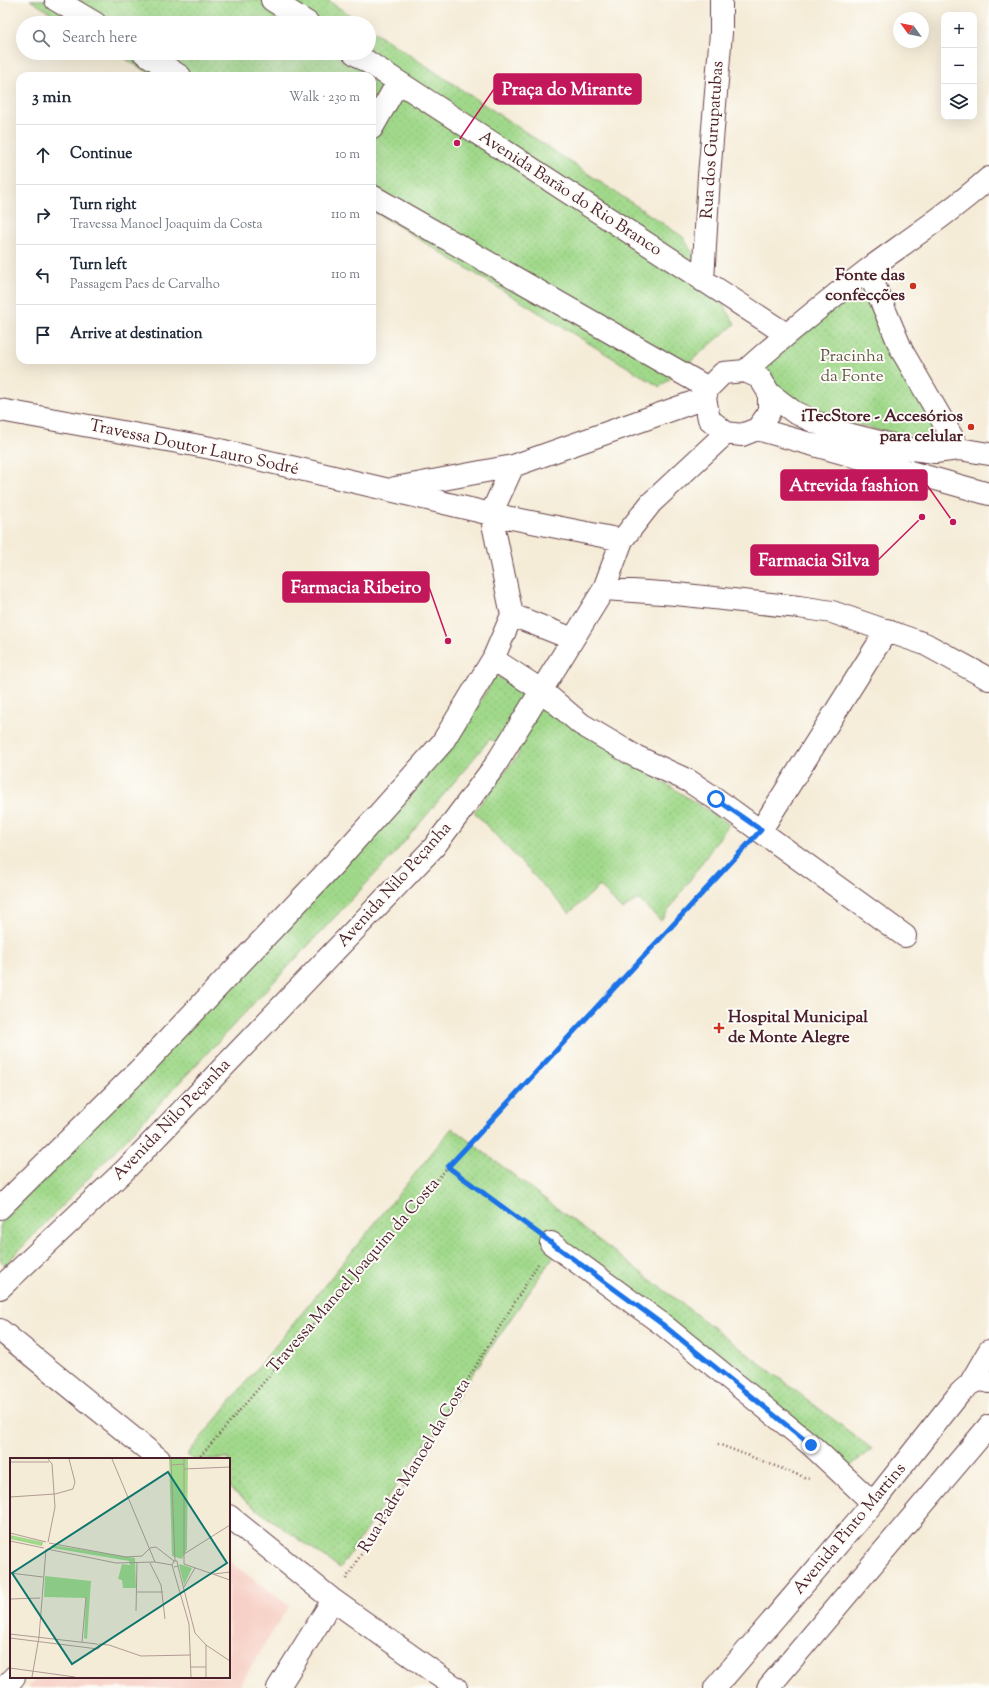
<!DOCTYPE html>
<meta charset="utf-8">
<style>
body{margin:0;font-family:"Sorts Mill Goudy",serif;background:#f2f2f3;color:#1f2937}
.controls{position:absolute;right:12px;top:12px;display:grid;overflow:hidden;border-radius:8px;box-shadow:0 4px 16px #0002}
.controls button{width:36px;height:36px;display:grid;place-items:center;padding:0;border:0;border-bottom:1px solid #e0e1e3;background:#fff;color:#1f2937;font:20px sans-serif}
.compass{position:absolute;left:893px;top:12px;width:36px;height:36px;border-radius:50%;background:#fff;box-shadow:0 4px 16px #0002;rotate:303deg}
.stop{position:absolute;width:12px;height:12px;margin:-9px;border:3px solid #1a73e8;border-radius:50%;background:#fff}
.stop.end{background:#1a73e8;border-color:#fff;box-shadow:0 1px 4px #0008}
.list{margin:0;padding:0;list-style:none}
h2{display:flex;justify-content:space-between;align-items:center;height:52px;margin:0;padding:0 16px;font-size:17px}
h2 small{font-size:13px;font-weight:400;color:#747a83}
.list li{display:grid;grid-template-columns:26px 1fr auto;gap:12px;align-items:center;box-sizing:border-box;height:60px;padding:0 16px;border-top:1px solid #e0e1e3}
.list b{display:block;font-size:15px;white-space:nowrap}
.list p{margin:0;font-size:13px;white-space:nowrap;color:#747a83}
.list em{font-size:13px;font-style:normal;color:#747a83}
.icon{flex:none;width:22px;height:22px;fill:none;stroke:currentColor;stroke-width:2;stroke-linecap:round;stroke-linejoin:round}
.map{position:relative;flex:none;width:989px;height:1688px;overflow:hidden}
.search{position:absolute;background:#fff;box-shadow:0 4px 16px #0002;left:16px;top:16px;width:360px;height:44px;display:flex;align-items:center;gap:10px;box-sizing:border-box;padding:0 14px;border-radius:22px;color:#747a83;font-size:15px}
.panel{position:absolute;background:#fff;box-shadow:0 4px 16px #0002;left:16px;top:72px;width:360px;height:292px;border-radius:12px}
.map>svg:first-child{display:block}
.built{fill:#f7d1c7}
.park{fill:url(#park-dots);stroke:#767c5b}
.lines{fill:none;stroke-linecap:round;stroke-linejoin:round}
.street-casing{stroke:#643e45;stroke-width:24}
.path{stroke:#643e45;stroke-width:2.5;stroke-dasharray:1 3;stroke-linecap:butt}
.street{stroke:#fff;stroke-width:22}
.route{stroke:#1a73e8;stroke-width:5}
.poi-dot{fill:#c8321e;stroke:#fdfcf7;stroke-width:1.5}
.labels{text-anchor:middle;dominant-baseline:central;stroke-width:4;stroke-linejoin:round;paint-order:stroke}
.street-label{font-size:17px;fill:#4a1f2b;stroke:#fdfcf7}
.poi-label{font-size:17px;font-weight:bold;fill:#4a1f2b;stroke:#fdfcf7;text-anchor:end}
.park-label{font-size:17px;fill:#645748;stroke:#fdfcf7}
.inset-road{fill:none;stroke:#b19a93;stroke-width:1}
.view{fill:#0f766e;fill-opacity:0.15;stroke:#0f766e;stroke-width:2}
.inset-edge{fill:none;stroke:#4a1f2b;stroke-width:2}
.leader{fill:none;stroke:#c2185b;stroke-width:1.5}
.callout-dot{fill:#c2185b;stroke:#fdfcf7;stroke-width:1.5}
.callout{fill:#c2185b;stroke:#c2185b;stroke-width:1.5}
.callout-label{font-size:18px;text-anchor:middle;font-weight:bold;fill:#fff}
</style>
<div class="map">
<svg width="989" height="1688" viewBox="0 0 989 1688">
<defs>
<pattern id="park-dots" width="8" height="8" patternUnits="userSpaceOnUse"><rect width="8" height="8" fill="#a1d98b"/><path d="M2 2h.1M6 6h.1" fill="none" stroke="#8cba78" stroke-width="1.8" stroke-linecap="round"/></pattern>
</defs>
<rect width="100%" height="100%" fill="#fdfcf7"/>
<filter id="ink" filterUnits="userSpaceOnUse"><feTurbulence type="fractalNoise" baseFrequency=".025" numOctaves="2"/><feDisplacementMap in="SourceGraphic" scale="8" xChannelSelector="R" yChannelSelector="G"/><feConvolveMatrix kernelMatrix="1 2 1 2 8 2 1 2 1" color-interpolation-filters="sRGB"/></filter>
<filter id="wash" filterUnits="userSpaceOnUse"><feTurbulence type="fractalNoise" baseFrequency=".012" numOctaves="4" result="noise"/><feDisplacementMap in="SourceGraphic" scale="16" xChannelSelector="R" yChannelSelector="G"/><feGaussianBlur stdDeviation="0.9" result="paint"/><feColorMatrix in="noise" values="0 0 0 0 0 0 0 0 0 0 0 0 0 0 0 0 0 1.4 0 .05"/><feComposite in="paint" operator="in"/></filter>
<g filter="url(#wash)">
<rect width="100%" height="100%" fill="#f5ecd8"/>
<!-- built -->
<path class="built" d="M229 1561 289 1606 238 1688H28L37 1677H229Z"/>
<!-- park -->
<path class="park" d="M30 0H327L362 23H67Z
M369 28 683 237 735 324 660 387 372 210V76H154L116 53H369Z
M855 291 890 312 945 436 894 434 824 417 779 392 763 367Z
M496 675 729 824 661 921 638 899 622 910 600 886 569 913 474 812 520 752 490 739 395 853 147 1117 5 1265 0 1260V1223L364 846 461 733Z
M452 1128 872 1449 850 1466 555 1254 340 1568 263 1514 229 1488V1459H192L187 1455Z"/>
</g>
<g filter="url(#ink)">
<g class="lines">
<!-- street casing -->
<g class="street-casing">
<path id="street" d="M56 0 95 23
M272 0 308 23
M144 53 180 76
M354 53 786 334
M372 128 398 82
M372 196 708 388
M868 270 902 351 959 449
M703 281 709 176 721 33V0
M745 371C785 335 827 301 870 268 910 239 952 211 989 178
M745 371 760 378 769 393V413L757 429 742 435 726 433 709 419 705 398 708 388 723 373Z
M769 393 794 412 815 422 851 435 904 448 935 452 959 449 989 454
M0 410 211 448 491 514 622 540
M757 429 989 494
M395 488 513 466
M491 514 513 466 705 398
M604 589 676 594 799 607 832 612 925 644 989 679
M512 615 573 639
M493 659 541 690 581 724 635 756 689 781 716 799 905 936
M761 830 887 630
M0 1208 144 1065 334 864 442 743 493 659 512 615 491 514
M551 1243 662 1324 811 1445 873 1503
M0 1288 125 1170 434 847 494 767 604 589 622 540 651 503 726 433
M0 1330 159 1459
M971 1382 989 1351
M229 1516 333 1600 456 1688
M4 1688 14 1677
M278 1688 333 1600
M715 1688 873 1503 959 1394C968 1385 976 1377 989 1382
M768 1688 989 1426"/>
</g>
<!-- path -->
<path class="path" d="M448 1167 531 1228
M718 1444 809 1479
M198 1459 448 1167 743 850
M346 1579 538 1264"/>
<!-- street -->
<use href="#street" class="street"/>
</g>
</g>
<g class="lines" filter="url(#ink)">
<!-- route -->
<path class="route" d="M716 799 761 830 448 1167 662 1324 811 1445"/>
</g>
<!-- markers -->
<g class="poi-dot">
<circle cx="913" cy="286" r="4"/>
<circle cx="971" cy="427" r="4"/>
<path d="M717 1022h4v4h4v4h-4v4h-4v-4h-4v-4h4z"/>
</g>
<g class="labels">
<!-- street labels -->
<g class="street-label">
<text transform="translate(713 140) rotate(-86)">Rua dos Gurupatubas</text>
<text transform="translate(570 194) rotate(33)">Avenida Barão do Rio Branco</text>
<text transform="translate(194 448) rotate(12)">Travessa Doutor Lauro Sodré</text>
<text transform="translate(395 885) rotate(-48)">Avenida Nilo Peçanha</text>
<text transform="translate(172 1120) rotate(-46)">Avenida Nilo Peçanha</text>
<text transform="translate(354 1276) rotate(-49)">Travessa Manoel Joaquim da Costa</text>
<text transform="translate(415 1466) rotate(-59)">Rua Padre Manoel da Costa</text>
<text transform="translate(850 1529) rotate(-50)">Avenida Pinto Martins</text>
</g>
<!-- poi labels -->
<g class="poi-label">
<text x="905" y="276">Fonte das<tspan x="905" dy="20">confecções</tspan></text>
<text x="963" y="417">iTecStore - Accesórios<tspan x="963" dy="20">para celular</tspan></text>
<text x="728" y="1018" text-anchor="start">Hospital Municipal<tspan x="728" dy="20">de Monte Alegre</tspan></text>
</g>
<!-- park labels -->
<g class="park-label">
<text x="852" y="357">Pracinha<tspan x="852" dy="20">da Fonte</tspan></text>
</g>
</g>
<!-- overview -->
<g transform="translate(10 1458)">
<rect width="220" height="220" fill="#f5ecd8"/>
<path d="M159 1H178L177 91 172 101 162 98ZM0 77 33 84 32 88 0 81ZM42 87 125 100 126 130H113L112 122 108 121 112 106 120 107 119 103 42 90ZM170 106 182 110 174 127 169 107ZM35 118 81 123 77 181 74 180 76 140 34 139Z" fill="#a1d98b"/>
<path class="inset-road" d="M102 1 145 104M161 1 165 103M174 1V106M0 4H39M161 7 174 6M174 11 220 9M0 39 45 36 63 31 65 24 59 1M0 75 36 84M0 83 34 90M38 84 45 49 42 6 38 1M39 85 116 99 132 98 140 90M140 90 146 89 164 103M37 91 106 105 145 104 162 107M174 96 220 67M140 105 151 127 155 161M174 106 220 122M168 108 185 175 196 187 220 203M164 109 168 108 167 103H164L162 107 179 166 181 219M0 115 33 119M204 116 220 114M174 129 185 110M127 134H153M0 141 30 140M126 153 127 104M0 176 87 186 90 189 88 191 0 180M72 184 76 139M89 186 99 187 131 198 181 197M196 187V219M181 209H196M0 210 65 219M22 219 29 179 36 91"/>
<path class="view" d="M158 14 217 105 62 206 2 115Z"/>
<rect width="220" height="220" class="inset-edge"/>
</g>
<!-- callouts -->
<path class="leader" d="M457 143L494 89M953 522L927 485M922 517L878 560M448 641L429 587"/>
<g class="callout-dot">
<circle cx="457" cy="143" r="4"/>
<circle cx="953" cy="522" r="4"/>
<circle cx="922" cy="517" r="4"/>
<circle cx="448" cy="641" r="4"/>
</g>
<g class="callout">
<rect x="494" y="74" width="147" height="30" rx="4"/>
<rect x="781" y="470" width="146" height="30" rx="4"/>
<rect x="751" y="545" width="127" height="30" rx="4"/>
<rect x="283" y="572" width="146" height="30" rx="4"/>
</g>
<g class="callout-label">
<text x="567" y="95">Praça do Mirante</text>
<text x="854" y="491">Atrevida fashion</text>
<text x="814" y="566">Farmacia Silva</text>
<text x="356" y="593">Farmacia Ribeiro</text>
</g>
</svg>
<div class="controls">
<button>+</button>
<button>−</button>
<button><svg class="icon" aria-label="layers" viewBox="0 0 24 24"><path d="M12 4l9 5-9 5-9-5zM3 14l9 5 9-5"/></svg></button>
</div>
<svg class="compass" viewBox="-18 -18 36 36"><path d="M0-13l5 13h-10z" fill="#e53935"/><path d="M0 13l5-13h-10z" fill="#747a83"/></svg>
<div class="stop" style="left:716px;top:799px"></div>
<div class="stop end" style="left:811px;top:1445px"></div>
<div class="search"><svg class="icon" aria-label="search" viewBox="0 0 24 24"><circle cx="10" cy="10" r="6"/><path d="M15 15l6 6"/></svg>Search here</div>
<section class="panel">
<h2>3 min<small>Walk · 230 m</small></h2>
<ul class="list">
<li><svg class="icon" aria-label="ahead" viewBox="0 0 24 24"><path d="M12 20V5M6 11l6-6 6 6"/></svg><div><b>Continue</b></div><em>10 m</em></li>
<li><svg class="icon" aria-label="right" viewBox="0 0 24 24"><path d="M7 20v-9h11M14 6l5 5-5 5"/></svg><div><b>Turn right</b><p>Travessa Manoel Joaquim da Costa</p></div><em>110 m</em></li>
<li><svg class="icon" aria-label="left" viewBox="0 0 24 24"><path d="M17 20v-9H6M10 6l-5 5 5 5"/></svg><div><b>Turn left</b><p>Passagem Paes de Carvalho</p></div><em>110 m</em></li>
<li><svg class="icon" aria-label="arrive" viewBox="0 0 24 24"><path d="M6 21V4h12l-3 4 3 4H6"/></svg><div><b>Arrive at destination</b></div></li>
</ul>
</section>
</div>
